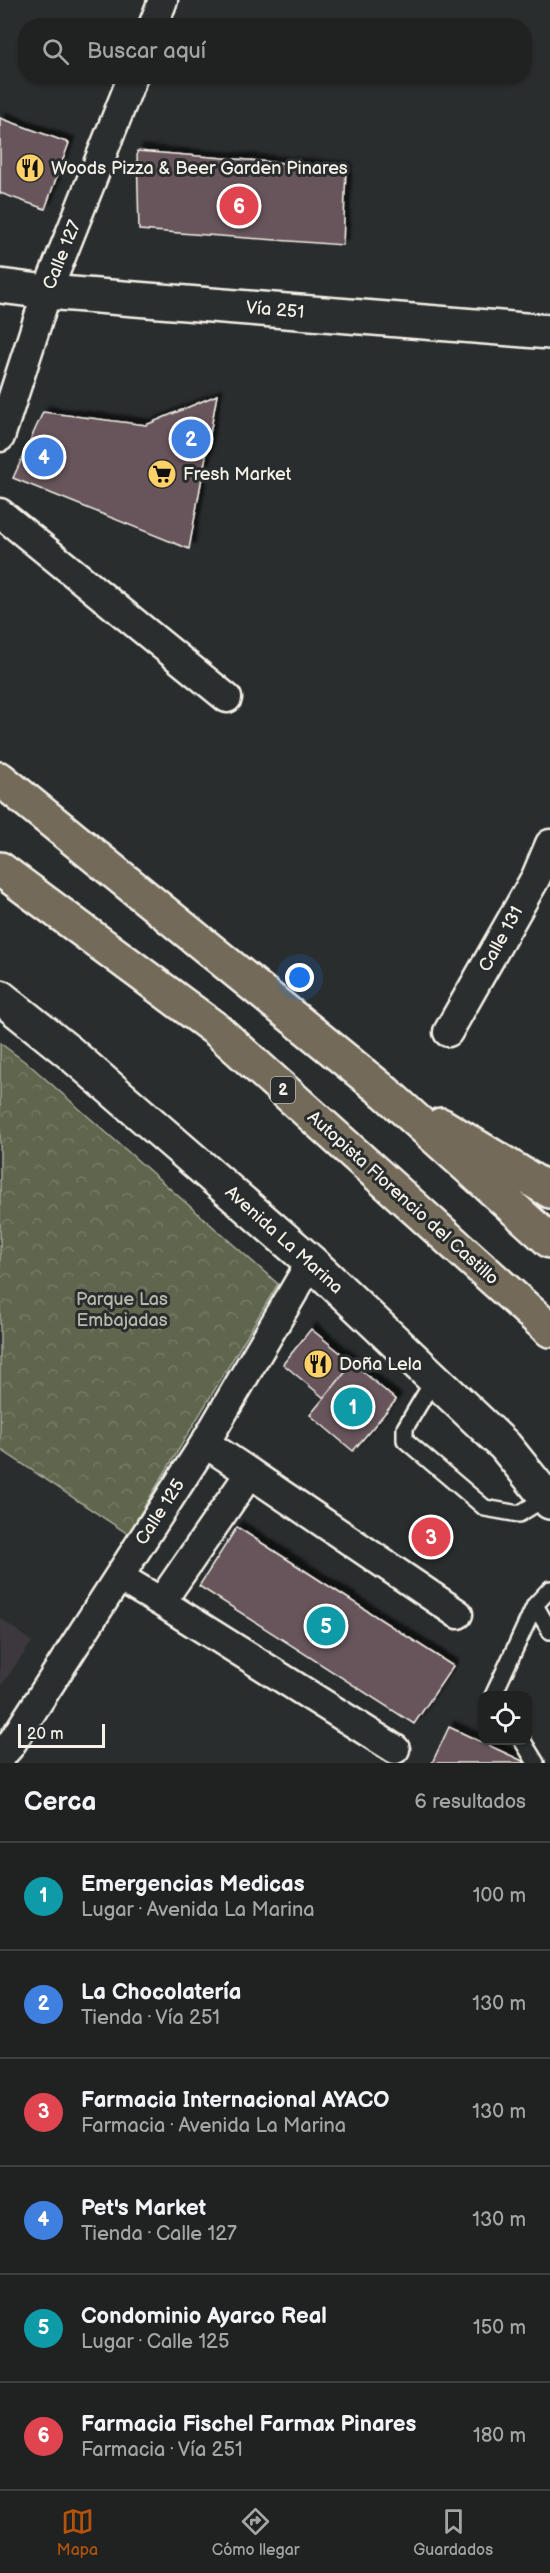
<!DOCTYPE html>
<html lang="es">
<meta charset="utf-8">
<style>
body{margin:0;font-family:"Balsamiq Sans",sans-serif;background:#282a2a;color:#f1f3f6}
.controls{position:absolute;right:18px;bottom:18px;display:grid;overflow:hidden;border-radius:12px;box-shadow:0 2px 4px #0004}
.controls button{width:54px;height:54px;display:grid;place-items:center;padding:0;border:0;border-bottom:2px solid #3d3f40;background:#202222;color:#f1f3f6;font:30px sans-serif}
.scale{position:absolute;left:18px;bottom:15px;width:87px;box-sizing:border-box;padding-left:6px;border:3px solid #f4f1e8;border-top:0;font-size:16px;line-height:21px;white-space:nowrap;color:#f4f1e8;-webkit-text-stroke:4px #2a2d2e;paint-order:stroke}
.you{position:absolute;left:300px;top:978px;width:21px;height:21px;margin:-15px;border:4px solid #fff;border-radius:50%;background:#1a73e8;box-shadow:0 0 0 9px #1a73e833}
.badge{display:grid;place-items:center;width:39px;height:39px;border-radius:50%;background:#b45309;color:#fff;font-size:20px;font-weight:700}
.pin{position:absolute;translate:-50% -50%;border:3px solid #fff;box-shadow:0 2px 6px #0006}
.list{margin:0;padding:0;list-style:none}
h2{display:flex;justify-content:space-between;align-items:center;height:78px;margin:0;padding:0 24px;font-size:26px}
h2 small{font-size:20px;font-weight:400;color:#a2a4a5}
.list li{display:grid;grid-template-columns:39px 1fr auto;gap:18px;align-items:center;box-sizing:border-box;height:108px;padding:0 24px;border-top:2px solid #3d3f40}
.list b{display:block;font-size:22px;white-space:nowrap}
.list p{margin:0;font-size:20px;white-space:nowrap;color:#a2a4a5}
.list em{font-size:20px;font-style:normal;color:#a2a4a5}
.icon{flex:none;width:33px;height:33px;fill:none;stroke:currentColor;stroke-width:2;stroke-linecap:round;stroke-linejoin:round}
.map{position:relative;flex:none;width:550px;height:1763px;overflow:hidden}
.search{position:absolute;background:#202222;box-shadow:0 2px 4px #0004;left:18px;right:18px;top:18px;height:66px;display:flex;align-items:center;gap:15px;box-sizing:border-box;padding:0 21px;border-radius:24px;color:#a2a4a5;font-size:22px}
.sheet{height:726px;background:#202222}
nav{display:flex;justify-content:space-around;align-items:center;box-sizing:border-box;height:84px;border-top:2px solid #3d3f40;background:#202222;font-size:16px;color:#a2a4a5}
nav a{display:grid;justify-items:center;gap:3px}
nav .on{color:#b45309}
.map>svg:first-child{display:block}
.built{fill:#3c393c}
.park{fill:url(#park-crowns);stroke:#a9ac9a;stroke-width:1.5}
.building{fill:#67555c;stroke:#f4f1e8;stroke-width:1.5;filter:url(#shadow)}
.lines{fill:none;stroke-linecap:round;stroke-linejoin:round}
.service-casing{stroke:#f4f1e8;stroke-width:20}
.minor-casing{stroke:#f4f1e8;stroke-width:33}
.tertiary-casing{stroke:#f4f1e8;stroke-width:38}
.secondary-casing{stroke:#f4f1e8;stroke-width:38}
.trunk-casing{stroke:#f4f1e8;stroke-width:38}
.service{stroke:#2a2d2e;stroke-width:15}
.minor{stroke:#2a2d2e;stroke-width:28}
.tertiary{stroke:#2a2d2e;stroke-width:33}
.secondary{stroke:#2a2d2e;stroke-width:33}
.trunk{stroke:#736b5a;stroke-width:33}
.labels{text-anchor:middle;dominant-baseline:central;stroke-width:6;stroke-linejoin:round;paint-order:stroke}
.shield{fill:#2a2d2e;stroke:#b7b6b0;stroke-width:1.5}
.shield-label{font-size:16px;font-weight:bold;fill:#f4f1e8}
.poi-label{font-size:18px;fill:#f4f1e8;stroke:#2a2d2e;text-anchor:start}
.street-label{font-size:18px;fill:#f4f1e8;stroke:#2a2d2e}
.park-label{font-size:18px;fill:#b8b9aa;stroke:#2a2d2e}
</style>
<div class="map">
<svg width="550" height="1763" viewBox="0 0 550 1763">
<defs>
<pattern id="park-crowns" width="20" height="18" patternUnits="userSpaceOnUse" patternTransform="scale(1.5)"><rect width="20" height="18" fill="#5e664d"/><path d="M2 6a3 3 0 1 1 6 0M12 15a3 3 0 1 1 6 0" fill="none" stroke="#767c67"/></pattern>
<filter id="shadow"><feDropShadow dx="5.5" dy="-5.5" stdDeviation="1.5" flood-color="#0009"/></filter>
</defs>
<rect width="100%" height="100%" fill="#2a2d2e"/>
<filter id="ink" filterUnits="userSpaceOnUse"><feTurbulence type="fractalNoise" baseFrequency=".0167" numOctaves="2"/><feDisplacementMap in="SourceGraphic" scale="12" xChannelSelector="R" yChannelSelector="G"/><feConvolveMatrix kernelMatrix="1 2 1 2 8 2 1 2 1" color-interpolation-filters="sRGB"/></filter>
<g filter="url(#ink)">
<!-- built -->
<path class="built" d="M0 1618 32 1642 0 1687Z"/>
<!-- park -->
<path class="park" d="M0 1043 32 1067 278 1284 128 1534 0 1449Z"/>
<!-- building -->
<path class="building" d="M0 118 69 143 45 209 0 193Z
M137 151 346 168 343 245 139 230Z
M217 395 189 549 13 478 43 412 146 425Z
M311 1329 353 1363 324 1398 283 1364Z
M353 1363 396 1400 353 1451 310 1415Z
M237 1527 453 1666 414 1724 199 1586Z
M449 1727 527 1763H432Z"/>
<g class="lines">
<!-- service casing -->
<g class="service-casing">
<path id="service" d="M435 1378 405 1428V1440L485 1508 519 1514 547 1497
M535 1605 550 1631
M493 1696 535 1605 550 1589
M522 1740 536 1763"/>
</g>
<!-- minor casing -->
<g class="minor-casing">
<path id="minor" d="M153 26 163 0
M0 437 47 292 133 76
M0 513 227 698
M448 1032 536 877 550 844
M205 1443 250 1473
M119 1577 161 1602
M395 1749 161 1602 250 1473 458 1614
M0 1757 9 1747 205 1443 311 1262"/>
</g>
<!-- tertiary casing -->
<g class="tertiary-casing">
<path id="tertiary" d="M0 997 70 1053 311 1262 505 1446 550 1502"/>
</g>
<!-- secondary casing -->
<g class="secondary-casing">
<path id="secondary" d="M0 286 47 292 550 332"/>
</g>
<!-- trunk casing -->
<g class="trunk-casing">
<path id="trunk" d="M0 779 386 1093 550 1241
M0 869 217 1030 550 1330
M441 1125 550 1191"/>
</g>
<!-- service -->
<use href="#service" class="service"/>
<!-- minor -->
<use href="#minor" class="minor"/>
<!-- tertiary -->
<use href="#tertiary" class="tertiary"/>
<!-- secondary -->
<use href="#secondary" class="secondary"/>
<!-- trunk -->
<use href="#trunk" class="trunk"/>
</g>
</g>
<!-- icons -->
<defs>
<g id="restaurant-disc" transform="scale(1.5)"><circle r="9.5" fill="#ffd166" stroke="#2a2d2e"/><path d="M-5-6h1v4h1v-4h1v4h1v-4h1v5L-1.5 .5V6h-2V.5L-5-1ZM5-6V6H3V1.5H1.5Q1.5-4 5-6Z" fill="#111"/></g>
<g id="supermarket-disc" transform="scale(1.5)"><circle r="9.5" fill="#ffd166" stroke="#2a2d2e"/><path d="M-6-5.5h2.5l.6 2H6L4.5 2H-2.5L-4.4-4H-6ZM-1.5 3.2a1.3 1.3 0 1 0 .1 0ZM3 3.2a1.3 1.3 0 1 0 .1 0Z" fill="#111"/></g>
</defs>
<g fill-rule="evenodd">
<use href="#restaurant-disc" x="30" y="168"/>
<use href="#supermarket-disc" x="162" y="474"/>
<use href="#restaurant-disc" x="318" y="1364"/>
</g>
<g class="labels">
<!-- shield labels -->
<rect class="shield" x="271" y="1077" width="24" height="26" rx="4.5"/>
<g class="shield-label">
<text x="283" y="1090">2</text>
</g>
<!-- poi labels -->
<g class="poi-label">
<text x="51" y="168">Woods Pizza &amp; Beer Garden Pinares</text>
<text x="183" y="474">Fresh Market</text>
<text x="339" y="1364">Doña Lela</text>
</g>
<!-- street labels -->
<g class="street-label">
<text transform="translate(62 255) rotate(-68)">Calle 127</text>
<text transform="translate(275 310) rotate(5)">Vía 251</text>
<text transform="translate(501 939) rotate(-61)">Calle 131</text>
<text transform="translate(403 1198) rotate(42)">Autopista Florencio del Castillo</text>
<text transform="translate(284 1240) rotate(42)">Avenida La Marina</text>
<text transform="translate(160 1512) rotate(-57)">Calle 125</text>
</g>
<!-- park labels -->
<g class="park-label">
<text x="122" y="1299">Parque Las<tspan x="122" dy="21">Embajadas</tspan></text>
</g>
</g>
</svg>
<div class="controls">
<button><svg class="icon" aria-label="locate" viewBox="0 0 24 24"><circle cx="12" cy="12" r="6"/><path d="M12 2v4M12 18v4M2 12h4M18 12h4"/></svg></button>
</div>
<div class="scale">20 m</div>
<div class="you"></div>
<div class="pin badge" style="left:353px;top:1407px;background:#0f9aa8">1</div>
<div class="pin badge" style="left:191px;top:439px;background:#3f7fe0">2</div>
<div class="pin badge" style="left:431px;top:1537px;background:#e0444e">3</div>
<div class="pin badge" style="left:44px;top:457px;background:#3f7fe0">4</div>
<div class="pin badge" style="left:326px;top:1626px;background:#0f9aa8">5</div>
<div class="pin badge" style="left:239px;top:206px;background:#e0444e">6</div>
<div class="search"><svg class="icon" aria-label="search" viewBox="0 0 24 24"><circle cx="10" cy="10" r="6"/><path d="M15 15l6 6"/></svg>Buscar aquí</div>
</div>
<section class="sheet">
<h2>Cerca<small>6 resultados</small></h2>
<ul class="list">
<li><span class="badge" style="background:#0f9aa8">1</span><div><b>Emergencias Medicas</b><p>Lugar · Avenida La Marina</p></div><em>100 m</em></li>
<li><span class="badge" style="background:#3f7fe0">2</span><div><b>La Chocolatería</b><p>Tienda · Vía 251</p></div><em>130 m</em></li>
<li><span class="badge" style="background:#e0444e">3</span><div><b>Farmacia Internacional AYACO</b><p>Farmacia · Avenida La Marina</p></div><em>130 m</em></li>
<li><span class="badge" style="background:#3f7fe0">4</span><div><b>Pet's Market</b><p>Tienda · Calle 127</p></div><em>130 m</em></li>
<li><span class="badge" style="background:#0f9aa8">5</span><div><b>Condominio Ayarco Real</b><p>Lugar · Calle 125</p></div><em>150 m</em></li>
<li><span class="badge" style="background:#e0444e">6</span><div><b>Farmacia Fischel Farmax Pinares</b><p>Farmacia · Vía 251</p></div><em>180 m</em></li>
</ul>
</section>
<nav>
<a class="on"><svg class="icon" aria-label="map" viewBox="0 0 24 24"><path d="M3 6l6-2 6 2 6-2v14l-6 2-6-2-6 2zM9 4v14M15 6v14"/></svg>Mapa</a>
<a><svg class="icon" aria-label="directions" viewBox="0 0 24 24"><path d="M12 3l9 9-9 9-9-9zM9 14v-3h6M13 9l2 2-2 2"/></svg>Cómo llegar</a>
<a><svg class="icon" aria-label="saved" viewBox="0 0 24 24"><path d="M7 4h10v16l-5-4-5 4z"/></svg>Guardados</a>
</nav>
